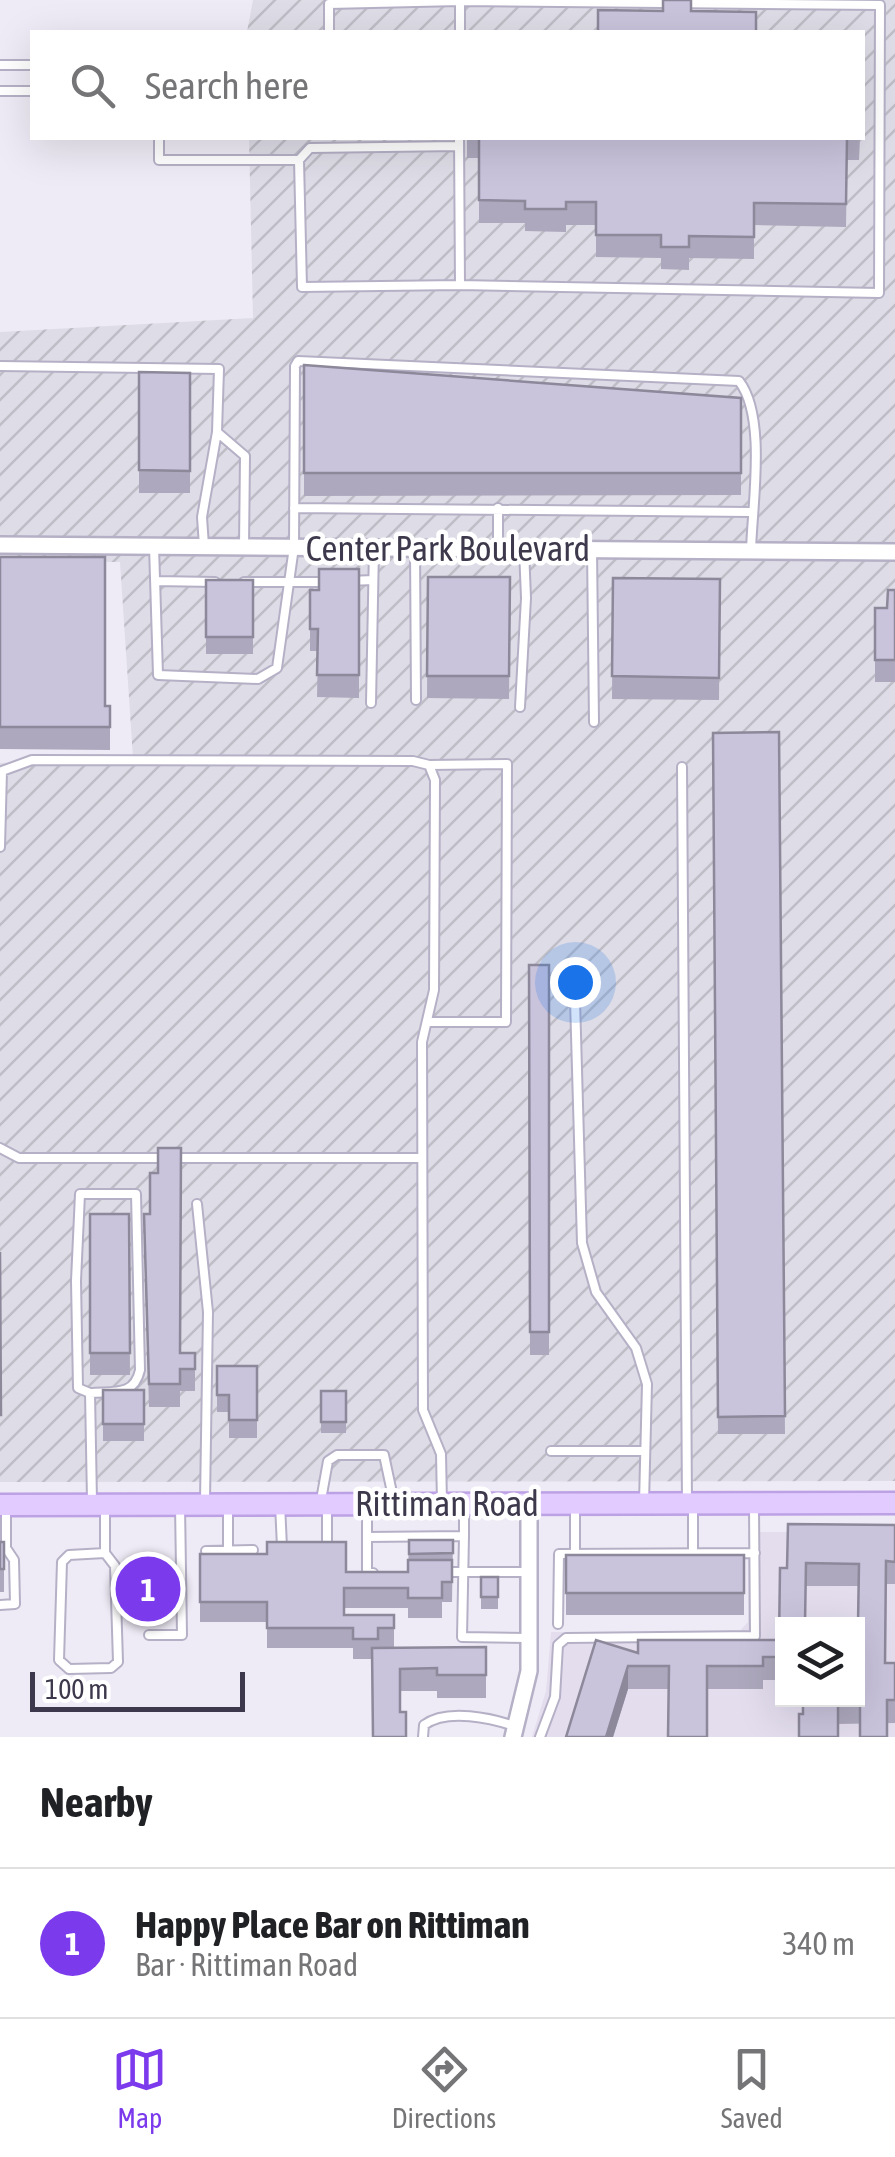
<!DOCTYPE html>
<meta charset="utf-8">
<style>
body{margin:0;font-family:"Asap Condensed",sans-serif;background:#f2f2f2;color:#202124}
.controls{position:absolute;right:30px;bottom:30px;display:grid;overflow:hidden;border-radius:0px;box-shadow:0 10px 40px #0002}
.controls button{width:90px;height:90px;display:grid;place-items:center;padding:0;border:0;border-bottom:2px solid #e0e0e0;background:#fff;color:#202124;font:50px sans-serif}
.scale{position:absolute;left:30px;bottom:25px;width:215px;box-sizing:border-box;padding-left:10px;border:5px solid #3d384b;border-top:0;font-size:28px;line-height:35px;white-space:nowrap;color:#3d384b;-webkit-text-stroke:8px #fff;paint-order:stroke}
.you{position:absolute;left:575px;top:982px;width:35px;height:35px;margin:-25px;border:8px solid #fff;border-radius:50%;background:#1a73e8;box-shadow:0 0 0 15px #1a73e833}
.badge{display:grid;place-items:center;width:65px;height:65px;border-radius:50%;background:#7c3aed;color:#fff;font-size:32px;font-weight:700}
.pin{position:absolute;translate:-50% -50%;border:5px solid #fff;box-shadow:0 2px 10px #0006}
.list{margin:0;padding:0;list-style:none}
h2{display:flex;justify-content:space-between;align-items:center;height:130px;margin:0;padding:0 40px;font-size:42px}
h2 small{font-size:32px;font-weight:400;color:#757577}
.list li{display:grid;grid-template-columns:65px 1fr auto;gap:30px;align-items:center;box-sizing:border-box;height:150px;padding:0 40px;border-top:2px solid #e0e0e0}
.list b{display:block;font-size:38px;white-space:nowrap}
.list p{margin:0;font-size:32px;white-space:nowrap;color:#757577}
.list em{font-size:32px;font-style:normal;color:#757577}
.icon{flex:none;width:55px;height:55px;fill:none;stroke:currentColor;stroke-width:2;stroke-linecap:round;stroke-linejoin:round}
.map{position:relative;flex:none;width:895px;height:1737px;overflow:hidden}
.search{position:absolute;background:#fff;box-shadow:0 10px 40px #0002;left:30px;right:30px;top:30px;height:110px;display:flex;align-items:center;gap:25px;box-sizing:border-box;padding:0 35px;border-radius:0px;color:#757577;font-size:38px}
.sheet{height:280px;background:#fff}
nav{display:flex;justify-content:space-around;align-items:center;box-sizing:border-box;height:140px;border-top:2px solid #e0e0e0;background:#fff;font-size:28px;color:#757577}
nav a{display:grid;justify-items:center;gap:5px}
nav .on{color:#7c3aed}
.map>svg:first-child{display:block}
.residential{fill:#e3ddee;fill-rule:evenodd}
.industrial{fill:url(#industrial-furrows)}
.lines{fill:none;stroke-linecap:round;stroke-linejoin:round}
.lane-casing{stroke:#b6b0c6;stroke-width:12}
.street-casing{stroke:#b6b0c6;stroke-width:20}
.secondary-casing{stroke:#bca1e4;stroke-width:25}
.lane{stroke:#fff;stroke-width:8}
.street{stroke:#fff;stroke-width:15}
.secondary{stroke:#e2ccff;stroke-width:20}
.wall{fill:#ada8bd;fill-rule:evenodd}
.shaded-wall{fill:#8d889a}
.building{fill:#c9c3dc;stroke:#8d889a;stroke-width:2.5;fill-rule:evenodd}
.labels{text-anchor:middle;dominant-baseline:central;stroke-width:9;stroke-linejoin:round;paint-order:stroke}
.street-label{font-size:35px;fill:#3d384b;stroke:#fff}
</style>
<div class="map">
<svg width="895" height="1737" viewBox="0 0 895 1737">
<defs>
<pattern id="industrial-furrows" width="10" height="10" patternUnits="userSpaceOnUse" patternTransform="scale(2.5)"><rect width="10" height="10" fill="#dedce6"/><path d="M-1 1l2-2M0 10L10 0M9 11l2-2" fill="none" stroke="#bfbec7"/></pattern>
</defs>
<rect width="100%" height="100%" fill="#efebf6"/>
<!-- residential -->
<path class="residential" d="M748 1532H895V1737H532L546 1691 551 1632 738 1633 748 1622ZM782 1624H858V1700H782Z"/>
<!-- industrial -->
<path class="industrial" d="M253 0H895V1481L0 1482V763L133 758 120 562 0 561V332L253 318 249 138H862V32H247Z"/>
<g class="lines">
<!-- lane casing -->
<g class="lane-casing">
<path id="lane" d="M460 32V1
M0 65H32
M0 91H32
M159 138V160H299L310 148 459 146
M459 138 460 285
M299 160 302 287 460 285 879 293 880 5 460 1 329 4V32
M0 366 219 369 217 432 245 456 244 547
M294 508 751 512
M154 546 158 675 258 679 277 668 294 547 295 366 298 361 739 381C767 417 752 506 751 551
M204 546 202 517 217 432
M415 548 416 700
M498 548V508
M592 549 594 722
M155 581 215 582
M349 581 373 580
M244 582H325
M371 703 374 548
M520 707 526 598 524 549
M682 767 687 1503
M0 847 2 771 32 760 413 761 429 765 435 780 434 990 422 1042 423 1410 441 1454 442 1503
M575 1000 582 1243 596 1292 636 1348 647 1384 644 1503
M427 1022H506L507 764 429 765
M0 1148 19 1158H422
M197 1204 208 1312 205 1500
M90 1393 78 1388 76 1281 80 1194H136L140 1370C134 1397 113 1391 90 1393L92 1501
M551 1451H645
M321 1500 328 1461 337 1455H384L394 1502
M280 1504 282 1547H284
M367 1508V1573H373
M575 1508V1554
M693 1508V1553
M464 1536V1508
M367 1537 464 1536 462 1637 530 1638
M0 1548H6V1508
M323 1548H327V1506
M228 1550V1509
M206 1551 253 1550
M105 1553 69 1555 62 1562 59 1660 69 1669 111 1668 118 1662 115 1566 105 1553V1505
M442 1572H528
M0 1605 15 1604 14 1560 6 1548
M558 1624 559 1554 755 1553
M149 1635H182L180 1505
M423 1737 424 1725C447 1708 492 1718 517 1727
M540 1737 555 1697 558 1645 566 1638 755 1636 754 1507"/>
</g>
<!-- street casing -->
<g class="street-casing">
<path id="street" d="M0 545 895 552
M513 1737 529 1671V1503"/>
</g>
<!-- secondary casing -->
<g class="secondary-casing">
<path id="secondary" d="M0 1505 895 1503"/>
</g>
<!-- lane -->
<use href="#lane" class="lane"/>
<!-- street -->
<use href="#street" class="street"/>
<!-- secondary -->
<use href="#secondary" class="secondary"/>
</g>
<!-- wall -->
<path class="wall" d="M467 138H860L859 160H847L846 227 754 225V259L689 258V270L661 269V258L596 257V225H566V232L525 231V223H479V158H467Z
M304 365 741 398V495L304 496Z
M139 372 190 373V493H139Z
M0 557 105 706H110V750L0 749Z
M359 569V698L317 697 318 651H310V590H319Z
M428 577H510L509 699 427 698Z
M613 578 720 579 719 700 612 699Z
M206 580H253V654H206Z
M895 590V682H875V608H887Z
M779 732 785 1434H718L713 733Z
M529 965H549V1355H530Z
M158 1173 180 1353H195V1391H180V1407H149L144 1236Z
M90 1214H129L130 1375H90Z
M217 1366H257V1438H229V1412H217Z
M103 1390H144V1441H103Z
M321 1391H346V1433H321Z
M895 1525V1584H886L885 1663H895V1723L838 1724 803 1714V1700H858L782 1624V1680H763V1689H628L613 1737H566L638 1653 779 1640 787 1568ZM806 1586H858V1623H806Z
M409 1540H453L452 1602H442V1618H408V1608H344V1615H394V1647H486V1698H437V1691H400V1712L406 1737 372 1659H353V1648H267V1622H200V1554L346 1572H408Z
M0 1542H4V1592H0Z
M566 1555H744V1615H566Z
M136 1558 159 1561 160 1605H137Z
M481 1577H498V1609H481Z"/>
<!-- shaded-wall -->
<path class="shaded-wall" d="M628 1666V1689L613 1737H606Z"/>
<!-- building -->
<path class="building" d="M663 0H691V11L756 12V32H598V10L663 11Z
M479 138H847L846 204 754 203V237L689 236V247H661V235H596V202H566V209H525V201L479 200Z
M304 365 741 398V473H304Z
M139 372 190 373V471L139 470Z
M0 557H105V706H110V727H0Z
M319 569H359V675H317L318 629H310V590H319Z
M428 577H510L509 676H427Z
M613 578 720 579 719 678 612 676Z
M206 580H253V637H206Z
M888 590H895V660H875V608H887Z
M779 732 785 1416 718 1417 713 733Z
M529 965H549V1332H530Z
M158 1148H181L180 1353H195V1369H180V1384H149L144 1214H150V1173H158Z
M90 1214H129L130 1353H90Z
M0 1252 1 1415H0Z
M217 1366H257V1420H229V1395H217Z
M103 1390H144V1424H103Z
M321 1391H346V1422H321Z
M788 1524 895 1525V1562L886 1561 885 1663H895V1700H887V1737H860V1701H838V1737H799V1714H803V1700H858V1624H782V1657H763V1666H707V1737H668L669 1666H628L606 1737H566L596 1640 638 1653V1640H779L780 1568H787ZM806 1563 859 1564 858 1623H805Z
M409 1540H453V1553L409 1554Z
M0 1542H4V1569H0Z
M267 1542H346V1572H408V1560H452V1582H442V1598H408V1588H344V1615H394V1628H378V1639H353V1628H267V1602H200V1554H267Z
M566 1555H744V1593H566Z
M155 1557 159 1561 160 1593 137 1594 136 1558Z
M481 1577H498V1597H481Z
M486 1647V1675H437V1668L400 1669V1712H406V1737H373L372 1648Z"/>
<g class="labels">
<!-- street labels -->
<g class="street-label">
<text x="448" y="548">Center Park Boulevard</text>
<text x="447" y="1503">Rittiman Road</text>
</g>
</g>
</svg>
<div class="controls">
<button><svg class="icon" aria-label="layers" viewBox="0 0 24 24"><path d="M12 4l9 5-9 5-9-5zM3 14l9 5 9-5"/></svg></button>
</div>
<div class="scale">100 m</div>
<div class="you"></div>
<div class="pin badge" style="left:148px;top:1589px">1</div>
<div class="search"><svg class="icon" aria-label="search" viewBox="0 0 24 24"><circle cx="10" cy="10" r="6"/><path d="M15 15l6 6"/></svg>Search here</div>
</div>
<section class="sheet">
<h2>Nearby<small></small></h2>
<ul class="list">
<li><span class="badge">1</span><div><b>Happy Place Bar on Rittiman</b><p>Bar · Rittiman Road</p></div><em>340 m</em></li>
</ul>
</section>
<nav>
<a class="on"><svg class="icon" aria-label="map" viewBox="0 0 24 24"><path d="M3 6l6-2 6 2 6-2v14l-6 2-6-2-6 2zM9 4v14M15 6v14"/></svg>Map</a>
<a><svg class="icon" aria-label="directions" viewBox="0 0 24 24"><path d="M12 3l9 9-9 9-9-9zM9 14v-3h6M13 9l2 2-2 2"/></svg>Directions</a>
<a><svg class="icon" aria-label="saved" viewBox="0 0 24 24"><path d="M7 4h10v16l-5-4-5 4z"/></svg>Saved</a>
</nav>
